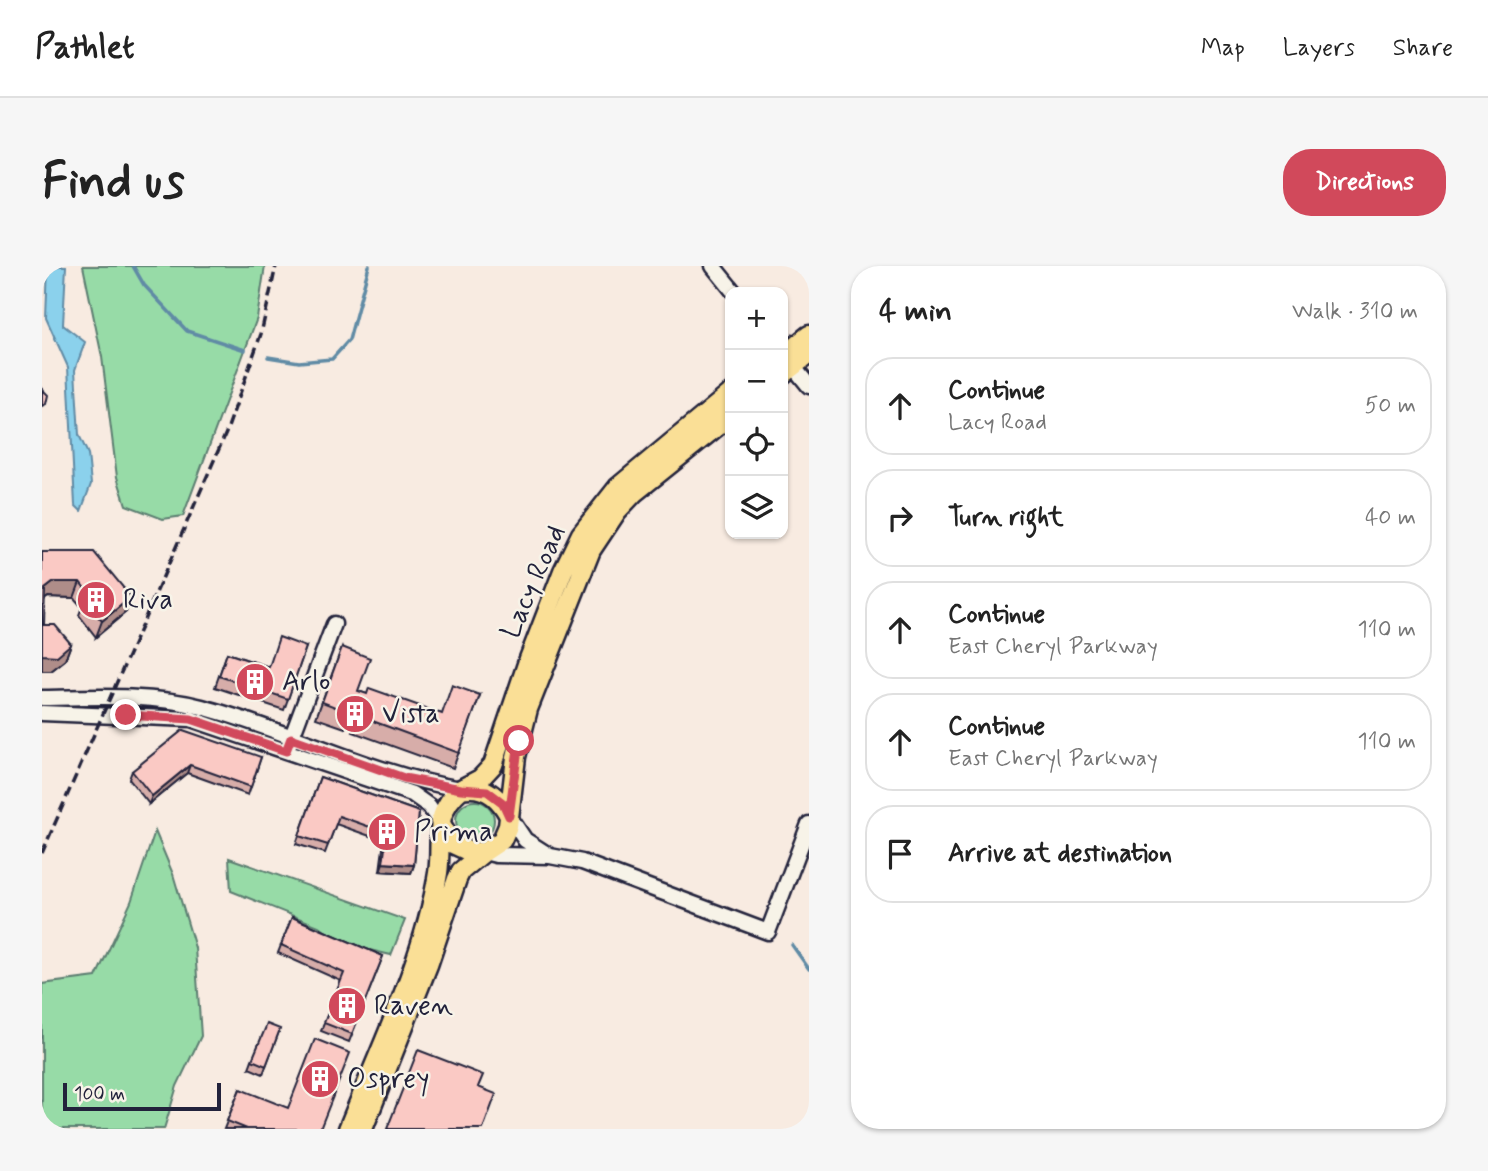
<!DOCTYPE html>
<meta charset="utf-8">
<style>
body{margin:0;font-family:Mynerve,sans-serif;background:#f6f6f6;color:#222}
.controls{position:absolute;right:21px;top:21px;display:grid;overflow:hidden;border-radius:14px;box-shadow:0 2px 5px #0004}
.controls button{width:63px;height:63px;display:grid;place-items:center;padding:0;border:0;border-bottom:2px solid #e0e0e0;background:#fff;color:#222;font:35px sans-serif}
.scale{position:absolute;left:21px;bottom:18px;width:158px;box-sizing:border-box;padding-left:7px;border:4px solid #22223b;border-top:0;font-size:19px;line-height:24px;white-space:nowrap;color:#22223b;-webkit-text-stroke:5px #f7f3e8;paint-order:stroke}
.stop{position:absolute;width:21px;height:21px;margin:-16px;border:5px solid #d1495b;border-radius:50%;background:#fff}
.stop.end{background:#d1495b;border-color:#fff;box-shadow:0 2px 7px #0008}
.list{margin:0;padding:0;list-style:none}
h2{display:flex;justify-content:space-between;align-items:center;height:91px;margin:0;padding:0 28px;font-size:30px}
h2 small{font-size:23px;font-weight:400;color:#767676}
.list li{display:grid;grid-template-columns:46px 1fr auto;gap:21px;align-items:center;box-sizing:border-box;height:98px;margin:0 14px 14px;padding:0 14px;border:2px solid #e0e0e0;border-radius:28px}
.list b{display:block;font-size:26px;white-space:nowrap}
.list p{margin:0;font-size:23px;white-space:nowrap;color:#767676}
.list em{font-size:23px;font-style:normal;color:#767676}
.icon{flex:none;width:38px;height:38px;fill:none;stroke:currentColor;stroke-width:2;stroke-linecap:round;stroke-linejoin:round}
.map{position:relative;flex:none;width:767px;height:863px;overflow:hidden;border-radius:28px}
header{display:flex;align-items:center;gap:42px;box-sizing:border-box;height:98px;padding:0 35px;background:#fff;border-bottom:2px solid #e0e0e0}
header strong{font-size:33px}
nav{display:flex;gap:38px;margin-inline-start:auto;font-size:24px}
.intro{display:flex;align-items:center;justify-content:space-between;box-sizing:border-box;height:168px;padding:0 42px}
h1{margin:0;font-size:49px}
.button{padding:18px 32px;border-radius:28px;background:#d1495b;color:#fff;font-size:24px;font-weight:700}
main{display:flex;gap:42px;padding:0 42px}
aside{flex:1;background:#fff;border-radius:28px;box-shadow:0 2px 5px #0004}
.map>svg:first-child{display:block}
.green{fill:#97dba7;stroke:#5c7e71;stroke-width:2}
.water{fill:#8bd1ec;stroke:#618ba5;stroke-width:2}
.lines{fill:none;stroke-linecap:round;stroke-linejoin:round}
.stream{stroke:#618ba5;stroke-width:3.5}
.minor-casing{stroke:#22223b;stroke-width:19}
.major-casing{stroke:#22223b;stroke-width:23}
.minor{stroke:#f7f3e8;stroke-width:14}
.major{stroke:#fadf96;stroke-width:18}
.rail{stroke:#22223b;stroke-width:3.5;stroke-dasharray:10 5;stroke-linecap:butt}
.wall{fill:#d7ada9;stroke:#22223b;stroke-width:2}
.shaded-wall{fill:#af8d89;stroke:#22223b;stroke-width:2}
.building{fill:#fac9c4;stroke:#22223b;stroke-width:2}
.route{stroke:#d1495b;stroke-width:9}
.labels{text-anchor:middle;dominant-baseline:central;stroke-width:5;stroke-linejoin:round;paint-order:stroke}
.street-label{font-size:28px;fill:#22223b;stroke:#f7f3e8}
.poi-label{font-size:28px;fill:#22223b;stroke:#f7f3e8;text-anchor:start}
</style>
<header>
<strong>Pathlet</strong>
<nav><a>Map</a><a>Layers</a><a>Share</a></nav>
</header>
<div class="intro"><h1>Find us</h1><a class="button">Directions</a></div>
<main>
<div class="map">
<svg width="767" height="863" viewBox="0 0 767 863">
<rect width="100%" height="100%" fill="#f8ebe1"/>
<filter id="ink" filterUnits="userSpaceOnUse"><feTurbulence type="fractalNoise" baseFrequency=".0143" numOctaves="2"/><feDisplacementMap in="SourceGraphic" scale="14" xChannelSelector="R" yChannelSelector="G"/><feConvolveMatrix kernelMatrix="1 2 1 2 8 2 1 2 1" color-interpolation-filters="sRGB"/></filter>
<g filter="url(#ink)">
<!-- green -->
<path class="green" d="M41 0H223L215 52 141 250 121 253 84 239 75 211 60 91Z
M414 554a19 19 0 1 1 38 0a19 19 0 1 1-38 0Z
M113 565 131 608 153 682 159 770 135 820 122 863H0V718L54 711 89 636Z
M187 592 363 654 349 689 298 677 277 660 189 625Z"/>
<!-- water -->
<path class="water" d="M6 0H24L21 59 43 76 33 104 37 169 46 188 49 218 39 245 33 239 26 101 4 52Z"/>
<g class="lines">
<!-- stream -->
<path class="stream" d="M91 0 102 19 145 65 203 84
M226 91 257 96 290 93 307 74 327 0
M750 679 767 703"/>
<!-- minor casing -->
<g class="minor-casing">
<path id="minor" d="M671 0 692 26
M746 94 767 120
M0 432C51 431 110 428 160 441 247 464 329 508 419 523
M0 447 149 453 370 528 387 540 398 556
M246 481 292 358
M467 550 483 574 508 590
M442 586 454 589 508 590 540 596 726 666 767 558"/>
</g>
<!-- major casing -->
<g class="major-casing">
<path id="major" d="M741 90 767 69
M741 108 767 88
M419 523 438 513 451 499 485 398 521 305 539 268 576 221 688 128
M398 556 411 578 426 585 442 586 460 574 466 560 474 491 486 443 549 284 575 245 592 227 688 150
M306 863C338 783 383 691 396 607 401 573 389 548 419 523 442 518 457 530 467 550
M321 863 386 699 415 613 419 605 442 586"/>
</g>
<!-- minor -->
<use href="#minor" class="minor"/>
<!-- major -->
<use href="#major" class="major"/>
<!-- rail -->
<path class="rail" d="M0 587 184 167 219 68 234 0"/>
</g>
<!-- wall -->
<path class="wall" d="M0 286 84 346 54 371 37 349 40 341 32 332 6 331 2 334V359L29 378 23 394 9 405H0Z
M264 381 242 444 173 421 185 387 227 401Z
M300 381 316 425 325 428 400 448 438 429 411 502 311 466 313 461 305 458 303 462 274 452Z
M219 491 206 529 145 507 107 538 87 513 90 505Z
M278 511 377 546 372 599 369 607 338 605 342 575 294 558 283 587 254 578Z
M250 651 341 690 307 776 279 765 299 715 236 687Z
M238 763 221 808 207 802 210 794Z
M198 823 278 863H182Z"/>
<!-- shaded-wall -->
<path class="shaded-wall" d="M12 316H38L32 332 6 331 0 336 3 323Z
M89 331 84 346 54 371 60 355Z
M29 378 23 394 9 405H0V389Z
M148 499 145 507 107 538 110 530Z
M341 597 372 599 369 607 338 605Z"/>
<!-- building -->
<path class="building" d="M0 123 6 129 4 138 0 140Z
M0 286H52L89 331 60 355 42 334 48 329 38 316H12L3 323 2 359H13L29 378 15 390 0 389Z
M237 371 264 381 246 433 177 410 185 387 227 401Z
M300 381 328 392 316 425 325 428 327 422 400 448 410 419 438 429 417 487 317 450 318 446 310 443 309 447 280 436Z
M141 464 219 491 209 521 148 499 110 530 90 505Z
M278 511 377 546 372 599 341 597 345 567 297 550 286 579 257 570Z
M250 651 341 690 310 768 282 757 302 707 239 679Z
M225 758 238 763 224 800 210 794Z
M273 773 308 787 278 863H205L185 855 198 823 246 842Z
M376 784 441 809 436 821 454 828 441 863H345Z"/>
</g>
<g class="lines" filter="url(#ink)">
<!-- route -->
<path class="route" d="M84 449 149 453 244 485 249 472 362 512 419 523 445 525 461 537 467 550 477 475"/>
</g>
<!-- icons -->
<defs>
<g id="building-disc" transform="scale(2.0125)"><circle r="9.5" fill="#d1495b" stroke="#f7f3e8"/><path d="M-4-6H4V6H1V3H-1V6H-4ZM-2.5-4.3h1.7v1.8h-1.7ZM.8-4.3h1.7v1.8H.8ZM-2.5-1h1.7V.8h-1.7ZM.8-1h1.7V.8H.8Z" fill="#fff"/></g>
</defs>
<g fill-rule="evenodd">
<use href="#building-disc" x="54" y="334"/>
<use href="#building-disc" x="213" y="416"/>
<use href="#building-disc" x="313" y="448"/>
<use href="#building-disc" x="345" y="566"/>
<use href="#building-disc" x="305" y="740"/>
<use href="#building-disc" x="278" y="813"/>
</g>
<g class="labels">
<!-- street labels -->
<g class="street-label">
<text transform="translate(492 316) rotate(-66)">Lacy Road</text>
</g>
<!-- poi labels -->
<g class="poi-label">
<text x="81" y="334">Riva</text>
<text x="240" y="416">Arlo</text>
<text x="340" y="448">Vista</text>
<text x="372" y="566">Prima</text>
<text x="332" y="740">Raven</text>
<text x="305" y="813">Osprey</text>
</g>
</g>
</svg>
<div class="controls">
<button>+</button>
<button>−</button>
<button><svg class="icon" aria-label="locate" viewBox="0 0 24 24"><circle cx="12" cy="12" r="6"/><path d="M12 2v4M12 18v4M2 12h4M18 12h4"/></svg></button>
<button><svg class="icon" aria-label="layers" viewBox="0 0 24 24"><path d="M12 4l9 5-9 5-9-5zM3 14l9 5 9-5"/></svg></button>
</div>
<div class="scale">100 m</div>
<div class="stop" style="left:477px;top:475px"></div>
<div class="stop end" style="left:84px;top:449px"></div>
</div>
<aside>
<h2>4 min<small>Walk · 310 m</small></h2>
<ul class="list">
<li><svg class="icon" aria-label="ahead" viewBox="0 0 24 24"><path d="M12 20V5M6 11l6-6 6 6"/></svg><div><b>Continue</b><p>Lacy Road</p></div><em>50 m</em></li>
<li><svg class="icon" aria-label="right" viewBox="0 0 24 24"><path d="M7 20v-9h11M14 6l5 5-5 5"/></svg><div><b>Turn right</b></div><em>40 m</em></li>
<li><svg class="icon" aria-label="ahead" viewBox="0 0 24 24"><path d="M12 20V5M6 11l6-6 6 6"/></svg><div><b>Continue</b><p>East Cheryl Parkway</p></div><em>110 m</em></li>
<li><svg class="icon" aria-label="ahead" viewBox="0 0 24 24"><path d="M12 20V5M6 11l6-6 6 6"/></svg><div><b>Continue</b><p>East Cheryl Parkway</p></div><em>110 m</em></li>
<li><svg class="icon" aria-label="arrive" viewBox="0 0 24 24"><path d="M6 21V4h12l-3 4 3 4H6"/></svg><div><b>Arrive at destination</b></div></li>
</ul>
</aside>
</main>
